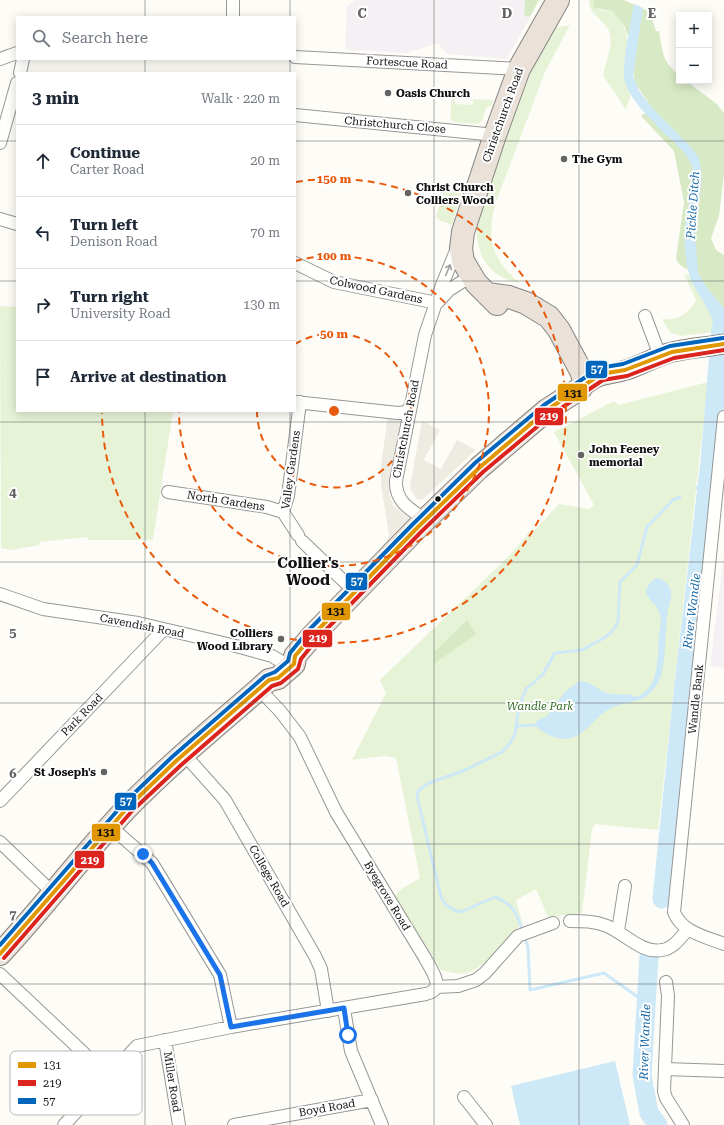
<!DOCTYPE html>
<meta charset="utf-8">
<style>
body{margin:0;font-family:"Roboto Serif",serif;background:#f2f2f3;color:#1f2937}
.controls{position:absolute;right:12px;top:12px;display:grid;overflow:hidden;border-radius:0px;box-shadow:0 2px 10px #0003}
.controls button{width:36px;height:36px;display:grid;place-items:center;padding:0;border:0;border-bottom:1px solid #e0e1e3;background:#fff;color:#1f2937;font:20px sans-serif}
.stop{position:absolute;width:12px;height:12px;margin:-9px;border:3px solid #1a73e8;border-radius:50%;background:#fff}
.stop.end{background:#1a73e8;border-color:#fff;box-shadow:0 1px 4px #0008}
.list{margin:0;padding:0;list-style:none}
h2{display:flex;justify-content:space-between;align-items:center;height:52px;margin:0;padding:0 16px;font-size:17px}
h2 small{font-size:13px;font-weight:400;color:#747a83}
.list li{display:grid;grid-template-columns:26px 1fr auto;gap:12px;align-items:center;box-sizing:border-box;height:72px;padding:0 16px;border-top:1px solid #e0e1e3}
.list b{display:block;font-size:15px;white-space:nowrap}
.list p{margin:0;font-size:13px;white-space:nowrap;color:#747a83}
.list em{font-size:13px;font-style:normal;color:#747a83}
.icon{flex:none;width:22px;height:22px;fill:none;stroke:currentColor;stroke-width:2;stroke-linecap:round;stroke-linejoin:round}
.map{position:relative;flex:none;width:724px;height:1125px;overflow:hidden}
.search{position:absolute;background:#fff;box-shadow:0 2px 10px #0003;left:16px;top:16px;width:280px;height:44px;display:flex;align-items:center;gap:10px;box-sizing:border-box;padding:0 14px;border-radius:0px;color:#747a83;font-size:15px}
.panel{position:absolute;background:#fff;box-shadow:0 2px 10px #0003;left:16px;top:72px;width:280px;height:340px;border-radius:0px}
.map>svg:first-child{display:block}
.industrial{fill:#f5f0f3}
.green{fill:#e7f3d7}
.forest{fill:#d8eac5}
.plaza{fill:#edebe2}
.water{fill:#cde8f7}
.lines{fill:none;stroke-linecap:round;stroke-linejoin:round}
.stream{stroke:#cde8f7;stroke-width:3}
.river{stroke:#cde8f7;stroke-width:19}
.street-casing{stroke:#979795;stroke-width:14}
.primary-casing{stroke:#858482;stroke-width:21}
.highway-casing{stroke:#858482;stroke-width:24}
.street{stroke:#fffffe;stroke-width:12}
.primary{stroke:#ede9dc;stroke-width:19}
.highway{stroke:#eae1d8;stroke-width:22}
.bus-1-casing{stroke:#fff;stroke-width:7}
.bus-2-casing{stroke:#fff;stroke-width:7}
.bus-3-casing{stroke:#fff;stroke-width:7}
.bus-1{stroke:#e09702;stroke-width:4}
.bus-2{stroke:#dc241f;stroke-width:4}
.bus-3{stroke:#0065bd;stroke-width:4}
.oneway{stroke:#a0a09f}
.route{stroke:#1a73e8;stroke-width:5}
.grid{fill:none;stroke:#646362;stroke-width:1;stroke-opacity:0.55}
.ring{fill:none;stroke:#e8590c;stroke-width:2;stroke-dasharray:7 5}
.poi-dot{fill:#646362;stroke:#fff;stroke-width:1.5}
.bus-dot{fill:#111;stroke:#fff;stroke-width:1.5}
.labels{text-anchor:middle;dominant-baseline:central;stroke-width:4;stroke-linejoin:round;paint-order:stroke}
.street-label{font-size:11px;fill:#111;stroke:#fff}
.poi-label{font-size:11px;font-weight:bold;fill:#111;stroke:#fff;text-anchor:start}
.park-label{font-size:11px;font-style:italic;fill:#2f6b1f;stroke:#fff}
.water-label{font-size:12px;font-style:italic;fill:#1768a6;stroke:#fff}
.district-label{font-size:15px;font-weight:bold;fill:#111;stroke:#fff}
.key{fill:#fff;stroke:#b8b8b8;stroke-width:1}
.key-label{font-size:11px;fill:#111}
.grid-label{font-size:13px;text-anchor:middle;font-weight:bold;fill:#646362;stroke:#fff;stroke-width:4;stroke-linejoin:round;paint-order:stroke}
.centre{fill:#e8590c;stroke:#fff;stroke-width:2}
.ring-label{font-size:12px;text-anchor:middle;font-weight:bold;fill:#e8590c;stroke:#fff;stroke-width:4;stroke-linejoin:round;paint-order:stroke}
.line-badge{stroke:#fff;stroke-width:1.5}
.badge-label{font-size:11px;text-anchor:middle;font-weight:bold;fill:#fff}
.pale-badge-label{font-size:11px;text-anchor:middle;font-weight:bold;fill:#111}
</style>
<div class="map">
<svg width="724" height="1125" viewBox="0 0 724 1125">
<rect width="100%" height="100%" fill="#fdfcf7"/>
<!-- industrial -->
<path class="industrial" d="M356 0H525L524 15 530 17 507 59 447 54 438 43 407 53 345 50 347 6Z
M724 554V668L710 666Z"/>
<!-- green -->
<path class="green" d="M589 0H594L599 10 612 11C637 37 623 44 625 74 625 81 630 88 630 95 630 99 627 105 626 110L603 75C606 61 614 44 609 31 604 19 588 14 589 0Z
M570 25 545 72 496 202C486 238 491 259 520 283 484 276 476 252 476 219L532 69 555 28Z
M452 97H455V104L473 105V99L493 100 492 105 486 108 482 121 478 124 454 122 450 118Z
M448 188 462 192 452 225 439 220 436 217 443 191Z
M684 274 689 276 712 317 715 332 680 336 670 332 662 319C678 321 688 314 696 300Z
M0 306 17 307V411H173L153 540H88L87 537 40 542 39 545 12 550 1 548Z
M708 382 658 830 595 824 592 829 582 913 548 917 536 889 516 900 523 925 517 928C504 941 487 964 472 971 463 976 450 973 441 970L395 896 400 890 420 878 396 758 384 756 352 760 386 693 380 680 513 552 531 530 533 532 559 504 589 509 594 505 554 432 614 401 619 405Z"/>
<!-- forest -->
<path class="forest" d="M525 0H539L530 17 524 15Z
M594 0H624L650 12 656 31H659C663 52 661 60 679 75V81H686L717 104 724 113V174L719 216 711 238 716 250 724 255V308L707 288 698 273C689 270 679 268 676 258L684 202 674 151 641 116 652 108 635 83 629 39 625 27 612 11 595 8 593 5Z
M467 620 476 634 434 664V652Z"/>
<!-- plaza -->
<path class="plaza" d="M388 416 401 418 389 495 394 506 412 520 385 547 383 545 387 541 389 535 381 485V465Z
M422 421 440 430 424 460 441 469 457 440 476 450 422 500 417 499 412 492 410 486Z"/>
<!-- water -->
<path class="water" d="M634 4 643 8 633 76 639 91 652 108 691 147 699 158 702 176 695 235 698 273 707 288 724 308V331L715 332C713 307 691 291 687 266 685 253 684 238 685 224 687 208 697 179 691 164 686 151 671 140 661 130 648 116 631 101 625 82 621 66 631 22 634 4Z
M656 578C661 578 668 583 670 588 673 594 670 602 668 609 665 630 666 652 662 672 660 679 657 686 652 691 641 704 625 701 611 708 587 721 579 751 547 734 541 731 536 728 536 721L547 716 565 692 579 681C592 681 599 692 611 694 619 695 629 693 636 697 661 688 657 656 659 635 660 628 662 620 660 614 657 604 647 600 646 591L649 584Z
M615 1061 630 1125H520L511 1086Z"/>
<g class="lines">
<!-- stream -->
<path class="stream" d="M697 488 707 484
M517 726 536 725
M523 932C516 913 515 905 495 897L461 912 454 910 446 905 441 897 417 796 419 790 429 783 465 770 502 752 510 743 515 734 519 706 526 689 543 674 555 653 582 650 602 639 611 633 618 622 620 582 637 565 647 527 673 500 680 497
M524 937 528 947 530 990 604 973 645 1002"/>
<!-- river -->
<path class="river" d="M662 899 682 702 710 461 721 328 724 324
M649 956 642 1075 649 1113 658 1125"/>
<!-- street casing -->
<g class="street-casing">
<path id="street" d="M233 17V0
M295 57 519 69
M0 59 17 53
M20 73 23 59
M295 115 495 135
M0 143 17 83
M0 219 17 224
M295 263 334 282 437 303
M438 302 449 290 471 276
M645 316 660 356
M295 402 398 413 406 412 411 406
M724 417 674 912C681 932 706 937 724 944
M168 492 267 507 283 512
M426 520C411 510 395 502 396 481L425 335 442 285 458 246
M298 535 283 512 288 496 300 402
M302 541 355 592
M0 594 43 609 138 623 236 646 272 656 282 662
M184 754 225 800 315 956 321 969 328 1011
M0 801 164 629
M110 826 152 863 220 975 231 1027
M0 842 54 894
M570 921C582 921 595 921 607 926 624 933 642 954 662 950 673 949 681 937 688 929
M618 931 625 886
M0 974 109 1077
M666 982 668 996 664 1091 666 1098 683 1125
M436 987 458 986 476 980 485 973 518 936 553 923
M344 1009 351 1051 382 1125
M165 1040 179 1125
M665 1069 724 1071
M464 1097 486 1125
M64 1125 137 1046 231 1027 426 994C447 989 431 970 425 958L336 812 300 737 280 711 259 689
M234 1125 372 1100"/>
</g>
<!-- primary casing -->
<g class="primary-casing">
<path id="primary" d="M581 388C601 371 605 377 626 370 642 365 656 356 672 352 689 348 707 347 724 344"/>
</g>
<!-- highway casing -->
<g class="highway-casing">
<path id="highway" d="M497 304 476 283 463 261 461 249 463 232 495 135 519 69 558 0
M0 954C45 906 83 854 128 807 169 765 215 727 259 689L269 680 278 678 294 664 295 656 313 635 417 528 479 468 547 410 581 388 584 380 581 371 559 330 549 317 526 303 509 297 487 294"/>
</g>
<!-- street -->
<use href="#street" class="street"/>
<!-- primary -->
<use href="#primary" class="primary"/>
<!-- highway -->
<use href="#highway" class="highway"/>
<!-- bus-1 casing -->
<g class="bus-1-casing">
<path id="bus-1" d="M0 954 128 807 176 761 269 680 278 678 294 664 295 656 313 635 417 528 479 468 547 410 601 374 625 370 672 352 724 344"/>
</g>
<!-- bus-2 casing -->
<g class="bus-2-casing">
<path id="bus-2" d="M4 958 132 811 180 766 272 686 281 683 298 669 301 659 317 639 421 532 483 472 551 415 603 380 627 376 674 358 724 350"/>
</g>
<!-- bus-3 casing -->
<g class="bus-3-casing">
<path id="bus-3" d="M0 945 124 803 172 757 265 676 275 672 288 661 290 653 308 631 413 524 475 463 544 405 599 368 623 364 670 346 723 338"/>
</g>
<!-- bus-1 -->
<use href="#bus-1" class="bus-1"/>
<!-- bus-2 -->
<use href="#bus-2" class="bus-2"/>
<!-- bus-3 -->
<use href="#bus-3" class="bus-3"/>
</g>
<!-- one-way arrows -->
<defs><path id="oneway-shaft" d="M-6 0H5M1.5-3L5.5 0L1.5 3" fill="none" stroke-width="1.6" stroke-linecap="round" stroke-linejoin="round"/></defs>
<use class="oneway" href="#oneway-shaft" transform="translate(448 270) rotate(-67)"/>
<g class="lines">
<!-- route -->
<path class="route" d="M143 854 152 863 220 975 231 1027 344 1008 348 1035"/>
</g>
<!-- grid -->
<path class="grid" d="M145 0V17M290 0V17M434 0V1125M579 0V1125M145 59V73M290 59V73M0 141H17M295 141H724M0 281H17M295 281H724M145 411V1125M290 411V1125M0 422H724M0 562H724M0 703H724M0 844H724M0 984H724"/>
<!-- distance rings -->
<g class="ring">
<path d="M295 344A77 77 0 1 1 257 412"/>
<path d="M295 261A155 155 0 1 1 179 412"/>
<path d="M296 182A232 232 0 1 1 102 413"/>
</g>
<!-- markers -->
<g class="poi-dot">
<circle cx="388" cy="93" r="4"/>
<circle cx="564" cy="159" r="4"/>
<circle cx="408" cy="193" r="4"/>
<circle cx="581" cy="455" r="4"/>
<circle cx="281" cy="639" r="4"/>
<circle cx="104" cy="772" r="4"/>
</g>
<circle class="bus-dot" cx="438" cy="499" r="3.5"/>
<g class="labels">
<!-- street labels -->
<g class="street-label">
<text transform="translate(407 63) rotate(3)">Fortescue Road</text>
<text transform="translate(503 115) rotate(-70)">Christchurch Road</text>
<text transform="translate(395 125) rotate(5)">Christchurch Close</text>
<text transform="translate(376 290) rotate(12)">Colwood Gardens</text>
<text transform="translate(406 429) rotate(-79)">Christchurch Road</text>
<text transform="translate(291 470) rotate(-82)">Valley Gardens</text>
<text transform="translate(226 501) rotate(9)">North Gardens</text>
<text transform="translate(142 626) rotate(11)">Cavendish Road</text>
<text transform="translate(696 699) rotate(-84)">Wandle Bank</text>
<text transform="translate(82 715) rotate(-46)">Park Road</text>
<text transform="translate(269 876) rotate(60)">College Road</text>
<text transform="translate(387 896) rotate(59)">Byegrove Road</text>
<text transform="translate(172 1082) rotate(81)">Miller Road</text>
<text transform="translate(327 1108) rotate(-10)">Boyd Road</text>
</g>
<!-- poi labels -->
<g class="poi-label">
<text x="396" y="93">Oasis Church</text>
<text x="572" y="159">The Gym</text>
<text x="416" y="187">Christ Church<tspan x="416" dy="13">Colliers Wood</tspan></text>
<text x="589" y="449">John Feeney<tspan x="589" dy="13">memorial</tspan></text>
<text x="273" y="633" text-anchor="end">Colliers<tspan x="273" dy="13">Wood Library</tspan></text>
<text x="96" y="772" text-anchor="end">St Joseph's</text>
</g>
<!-- park labels -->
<g class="park-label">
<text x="540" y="706">Wandle Park</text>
</g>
<!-- water labels -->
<g class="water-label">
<text transform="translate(693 205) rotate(-86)">Pickle Ditch</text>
<text transform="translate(692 611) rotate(-83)">River Wandle</text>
<text transform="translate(645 1042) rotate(-88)">River Wandle</text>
</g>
<!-- district labels -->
<g class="district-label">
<text x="308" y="563">Collier's<tspan x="308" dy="17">Wood</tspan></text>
</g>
</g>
<!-- legend -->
<rect x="10" y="1051" width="132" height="64" rx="6" class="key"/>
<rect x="18" y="1062" width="18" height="6" fill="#e09702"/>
<rect x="18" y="1080" width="18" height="6" fill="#dc241f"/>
<rect x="18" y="1098" width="18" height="6" fill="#0065bd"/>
<g class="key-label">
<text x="43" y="1069">131</text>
<text x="43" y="1087">219</text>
<text x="43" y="1105">57</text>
</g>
<g class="grid-label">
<text x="362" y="18">C</text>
<text x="507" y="18">D</text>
<text x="652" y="18">E</text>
<text x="13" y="497">4</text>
<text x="13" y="637">5</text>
<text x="13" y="778">6</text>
<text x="13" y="919">7</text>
</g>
<circle cx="334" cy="411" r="6" class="centre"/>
<g class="ring-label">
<text x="334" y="183">150 m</text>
<text x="334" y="260">100 m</text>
<text x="334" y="338">50 m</text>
</g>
<g class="line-badge">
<rect x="585" y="360" width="23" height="19" rx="4" fill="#0065bd"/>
<rect x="557" y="383" width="31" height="19" rx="4" fill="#e09702"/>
<rect x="534" y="407" width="30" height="19" rx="4" fill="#dc241f"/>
<rect x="345" y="572" width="23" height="19" rx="4" fill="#0065bd"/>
<rect x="321" y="602" width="30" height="19" rx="4" fill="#e09702"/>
<rect x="302" y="629" width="31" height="19" rx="4" fill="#dc241f"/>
<rect x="114" y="792" width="23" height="19" rx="4" fill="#0065bd"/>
<rect x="91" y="823" width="30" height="19" rx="4" fill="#e09702"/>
<rect x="74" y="850" width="31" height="19" rx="4" fill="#dc241f"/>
</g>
<g class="badge-label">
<text x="597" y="373">57</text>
<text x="549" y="420">219</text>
<text x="357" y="585">57</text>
<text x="318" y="642">219</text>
<text x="126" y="805">57</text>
<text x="90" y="864">219</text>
</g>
<g class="pale-badge-label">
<text x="573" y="397">131</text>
<text x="336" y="615">131</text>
<text x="106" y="836">131</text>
</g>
</svg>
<div class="controls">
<button>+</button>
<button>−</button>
</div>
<div class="stop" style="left:348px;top:1035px"></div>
<div class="stop end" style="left:143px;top:854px"></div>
<div class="search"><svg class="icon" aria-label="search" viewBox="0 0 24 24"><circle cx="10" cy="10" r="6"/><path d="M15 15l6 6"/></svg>Search here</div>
<section class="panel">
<h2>3 min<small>Walk · 220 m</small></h2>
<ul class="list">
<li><svg class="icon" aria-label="ahead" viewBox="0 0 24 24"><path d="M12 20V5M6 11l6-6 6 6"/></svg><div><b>Continue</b><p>Carter Road</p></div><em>20 m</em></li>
<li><svg class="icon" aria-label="left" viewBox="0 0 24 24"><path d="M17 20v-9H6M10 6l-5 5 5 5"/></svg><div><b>Turn left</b><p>Denison Road</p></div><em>70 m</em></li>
<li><svg class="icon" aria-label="right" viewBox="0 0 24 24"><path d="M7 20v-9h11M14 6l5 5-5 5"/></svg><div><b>Turn right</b><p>University Road</p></div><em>130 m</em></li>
<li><svg class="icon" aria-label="arrive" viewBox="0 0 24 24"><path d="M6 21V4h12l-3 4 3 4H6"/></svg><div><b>Arrive at destination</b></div></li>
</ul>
</section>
</div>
